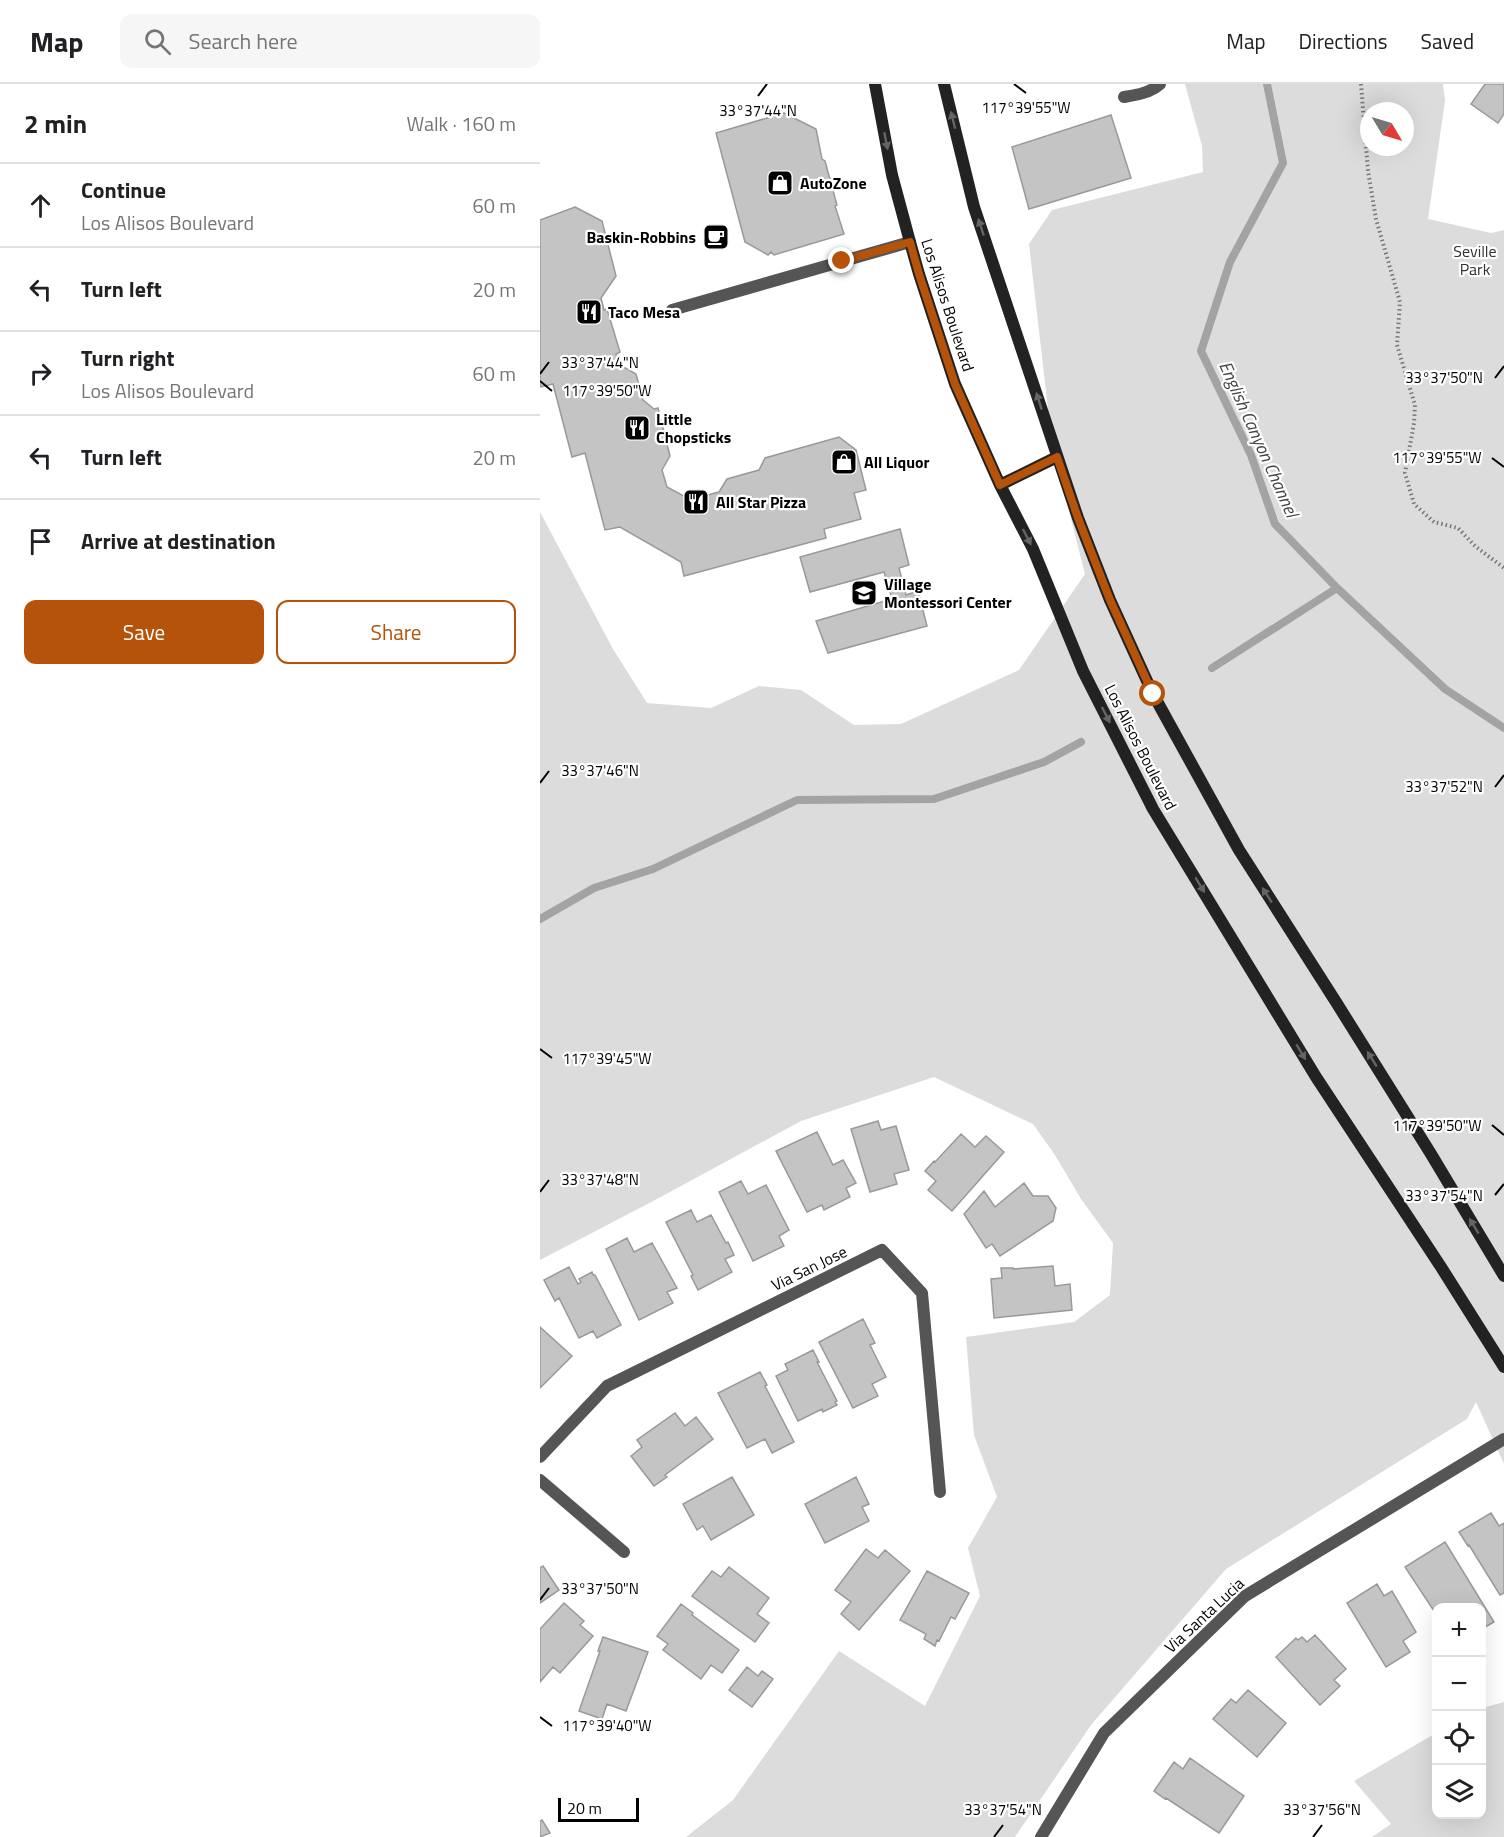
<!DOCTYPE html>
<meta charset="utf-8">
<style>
body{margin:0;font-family:"Titillium Web",sans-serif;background:#f6f6f6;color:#202124}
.controls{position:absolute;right:18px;bottom:18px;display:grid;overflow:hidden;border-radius:12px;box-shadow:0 6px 24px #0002}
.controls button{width:54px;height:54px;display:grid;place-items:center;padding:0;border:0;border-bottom:2px solid #e0e0e0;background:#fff;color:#202124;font:30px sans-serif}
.compass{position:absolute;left:820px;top:18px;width:54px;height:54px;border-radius:50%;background:#fff;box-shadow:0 6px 24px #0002;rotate:128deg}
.scale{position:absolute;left:18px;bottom:15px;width:81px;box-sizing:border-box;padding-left:6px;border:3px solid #000;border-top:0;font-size:16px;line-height:21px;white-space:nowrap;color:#000;-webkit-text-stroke:4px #fff;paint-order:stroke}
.stop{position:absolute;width:18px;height:18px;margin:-14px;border:4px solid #b45309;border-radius:50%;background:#fff}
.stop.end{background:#b45309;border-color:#fff;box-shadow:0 2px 6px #0008}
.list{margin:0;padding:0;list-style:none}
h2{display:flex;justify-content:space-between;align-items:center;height:78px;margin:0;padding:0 24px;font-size:26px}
h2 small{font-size:20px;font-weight:400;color:#757577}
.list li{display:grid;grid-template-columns:39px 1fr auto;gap:18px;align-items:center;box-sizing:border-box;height:84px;padding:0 24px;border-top:2px solid #e0e0e0}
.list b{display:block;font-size:22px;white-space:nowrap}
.list p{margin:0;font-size:20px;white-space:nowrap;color:#757577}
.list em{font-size:20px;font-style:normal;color:#757577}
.actions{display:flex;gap:12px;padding:18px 24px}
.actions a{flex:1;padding:14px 0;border:2px solid #b45309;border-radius:12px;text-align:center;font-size:21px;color:#b45309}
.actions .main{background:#b45309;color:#fff}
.icon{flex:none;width:33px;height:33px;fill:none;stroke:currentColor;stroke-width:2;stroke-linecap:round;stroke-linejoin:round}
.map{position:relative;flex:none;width:964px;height:1753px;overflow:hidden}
header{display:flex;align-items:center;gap:36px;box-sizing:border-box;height:84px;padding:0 30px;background:#fff;border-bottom:2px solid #e0e0e0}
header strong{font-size:28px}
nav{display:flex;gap:33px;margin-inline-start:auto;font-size:21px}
.search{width:420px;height:54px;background:#f6f6f6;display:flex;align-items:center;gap:15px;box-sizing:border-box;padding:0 21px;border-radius:12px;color:#757577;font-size:22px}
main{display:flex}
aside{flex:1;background:#fff}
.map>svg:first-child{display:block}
.green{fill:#dcdcdc;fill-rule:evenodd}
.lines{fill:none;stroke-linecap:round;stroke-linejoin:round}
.stream{stroke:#a3a3a3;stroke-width:8}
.building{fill:#c4c4c4;stroke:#999;stroke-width:1.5}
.path{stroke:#777;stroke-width:4;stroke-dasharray:1.5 3;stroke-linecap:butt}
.service{stroke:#555;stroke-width:12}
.minor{stroke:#555;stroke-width:12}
.secondary{stroke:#222;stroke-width:12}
.oneway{fill:#646464}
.route{stroke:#b45309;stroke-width:8}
.ticks{fill:none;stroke:#000;stroke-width:2}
.labels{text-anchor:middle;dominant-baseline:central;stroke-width:4.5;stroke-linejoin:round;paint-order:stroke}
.poi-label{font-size:16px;font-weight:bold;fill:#000;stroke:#fff;text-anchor:start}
.park-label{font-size:16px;fill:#333;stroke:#fff}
.street-label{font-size:16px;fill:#000;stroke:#fff}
.water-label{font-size:18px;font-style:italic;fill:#444;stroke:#fff}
.ticks-label{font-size:15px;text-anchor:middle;fill:#000;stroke:#fff;stroke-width:4.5;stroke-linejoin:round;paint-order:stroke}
</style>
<header>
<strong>Map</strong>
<div class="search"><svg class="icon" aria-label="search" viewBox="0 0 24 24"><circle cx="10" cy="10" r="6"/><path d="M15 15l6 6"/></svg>Search here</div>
<nav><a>Map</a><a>Directions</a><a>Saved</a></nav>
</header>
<main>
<aside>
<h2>2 min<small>Walk · 160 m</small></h2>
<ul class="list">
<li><svg class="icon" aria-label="ahead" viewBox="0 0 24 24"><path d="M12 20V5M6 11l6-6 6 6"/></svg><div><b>Continue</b><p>Los Alisos Boulevard</p></div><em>60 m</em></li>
<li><svg class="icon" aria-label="left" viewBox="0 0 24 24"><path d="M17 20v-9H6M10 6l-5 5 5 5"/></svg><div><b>Turn left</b></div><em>20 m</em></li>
<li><svg class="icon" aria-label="right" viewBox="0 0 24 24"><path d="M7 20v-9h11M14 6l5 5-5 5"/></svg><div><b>Turn right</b><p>Los Alisos Boulevard</p></div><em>60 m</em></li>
<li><svg class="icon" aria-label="left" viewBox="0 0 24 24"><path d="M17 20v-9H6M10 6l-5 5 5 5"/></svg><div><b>Turn left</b></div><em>20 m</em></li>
<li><svg class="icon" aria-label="arrive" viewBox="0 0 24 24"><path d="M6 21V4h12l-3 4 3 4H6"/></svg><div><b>Arrive at destination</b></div></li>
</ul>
<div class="actions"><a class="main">Save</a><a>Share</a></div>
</aside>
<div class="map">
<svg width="964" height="1753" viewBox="0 0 964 1753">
<rect width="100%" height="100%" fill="#fff"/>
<!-- green -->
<path class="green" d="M645 0H903L905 17 888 135 951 149 964 146V1380L936 1318 927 1335 686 1485 551 1641 475 1753H146L193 1716 299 1567 385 1622 440 1512 428 1464 457 1413 434 1351 426 1253 534 1238 570 1211 573 1159 541 1115 515 1071 493 1040 394 993 261 1037 117 1115 0 1176V428L73 565 107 619 171 624 219 602 261 606 314 641 361 640 479 586 545 490 512 360 489 160 512 126 663 88 662 62ZM829 27H865V63H829Z
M964 1618V1753H832L851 1740 814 1697 896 1649V1730H942V1624Z"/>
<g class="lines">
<!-- stream -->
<path class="stream" d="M727 0 743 79 690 178 661 267 711 371 735 440 797 504 905 605 964 644
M672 584 797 504
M0 835 54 804 113 785 257 716 394 715 504 678 541 658"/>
</g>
<!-- building -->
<path class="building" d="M945 0H964V30L958 39 931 20Z
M244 29 276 45 282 75 285 77 297 121 295 122 304 150 234 171 231 168 228 171 205 158 176 49Z
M571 31 591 94 489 125 472 63Z
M35 123 62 137 76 192 61 214 64 226 67 225 80 268 76 270 80 281 96 290 103 316 114 325 118 324 130 372 122 386 127 403 151 416 175 409 179 408 187 395 219 386 225 374 299 353 316 366 326 406 314 409 321 435 284 445 286 454 144 492 141 478 80 443 65 446 45 369 32 373 13 300 1 303 0 301V136Z
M360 445 369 481 359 484 366 511 378 507 387 542 288 569 276 537 352 515 344 488 270 508 260 473Z
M338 1037 341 1046 356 1042 369 1086 354 1090 357 1100 330 1108 311 1045Z
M277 1048 293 1081 303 1076 316 1099 306 1104 310 1113 284 1126 282 1121 267 1128 236 1067Z
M421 1050 435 1063 446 1052 464 1068 412 1127 388 1106 396 1097 385 1087 394 1077 395 1078Z
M201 1097 208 1110 226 1101 249 1146 239 1152 244 1162 213 1177 179 1108Z
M484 1099 493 1112H508L516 1124 513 1137 460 1172 452 1160 446 1164 424 1130 444 1107 455 1123Z
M151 1126 157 1138 171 1131 186 1159 188 1158 194 1171 185 1175 192 1188 158 1206 151 1192 153 1191 126 1138Z
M87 1154 94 1168 112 1159 137 1204 127 1208 133 1219 99 1236 66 1165Z
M513 1182 515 1202 530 1200 532 1226 454 1234 451 1195 462 1194 461 1184H473V1185Z
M29 1183 38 1200 41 1198 39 1195 52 1188 53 1191H55L81 1241 57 1254 53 1247 39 1254 19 1214 15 1217 4 1196Z
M323 1235 335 1259 330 1261 346 1293 332 1300 338 1312 313 1324 279 1258Z
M0 1243 32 1272 0 1304Z
M273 1266 279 1278H277L297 1317 295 1318 297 1321 283 1328 282 1325 258 1337 236 1292 248 1286 245 1280Z
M220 1288 227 1301 225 1302 254 1358 232 1369 225 1355 207 1364 178 1309Z
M135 1329 145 1342 156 1333 173 1355 125 1391 127 1393 114 1402 91 1372 102 1363 97 1356Z
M192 1393 214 1431 171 1456 163 1442 157 1446 143 1420Z
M316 1393 329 1420 322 1423 329 1437 285 1459 265 1420Z
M951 1429 959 1442 964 1439V1509L960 1511 929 1461 928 1462 919 1448Z
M905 1458 954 1538 942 1545V1524H896V1530L865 1483Z
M326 1465 338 1474 345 1466 370 1487 319 1546 301 1530 311 1518 295 1506Z
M3 1482 19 1506 0 1519V1484Z
M189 1483 229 1514 217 1530 229 1539 215 1558 152 1512 172 1487 181 1493Z
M387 1487 429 1509 415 1535 411 1533 399 1557 397 1556 395 1562 384 1555 386 1550 360 1536Z
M837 1500 844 1512 852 1507 876 1548 863 1557 870 1568 846 1583 807 1519Z
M24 1519 44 1537 40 1541 53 1552 20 1589 13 1583 0 1598V1545Z
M141 1520 153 1529 152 1531 199 1566 182 1589 171 1581 161 1595 123 1566 128 1560 117 1552Z
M775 1551 806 1585 794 1596 800 1602 780 1621 736 1573 756 1554 758 1556 762 1553 767 1558Z
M63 1553 108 1568 86 1627 67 1620 62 1635 39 1627 60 1567H58Z
M207 1583 218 1592 222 1587 233 1595 212 1623 189 1606Z
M708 1606 746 1639 717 1673 673 1635 691 1615 696 1619Z
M650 1674 704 1712 679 1749 626 1714 625 1715 614 1707 634 1678 643 1685Z
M2 1736 10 1749 0 1753V1737Z"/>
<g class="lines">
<!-- path -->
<path class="path" d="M821 0 828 87 836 135 860 218 857 261 875 321 874 339 865 389 874 420 894 438 918 444 935 462 964 484"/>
<!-- service -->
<path class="service" d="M584 13C596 11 610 9 620 0
M132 226 370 158"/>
<!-- minor -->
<path class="minor" d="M0 1373 67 1302 342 1166 382 1209 400 1408
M0 1396 84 1468
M501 1753 564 1649 705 1512 964 1355"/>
<!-- secondary -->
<path class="secondary" d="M335 0 352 91 370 158 379 190 415 300 460 401 493 465 543 587 613 725 776 993 901 1183 964 1283
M404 0 434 123 538 434 570 516 613 610 699 766 796 918 891 1070 964 1192
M460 401 517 373"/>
</g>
<!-- one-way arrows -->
<defs><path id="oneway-solid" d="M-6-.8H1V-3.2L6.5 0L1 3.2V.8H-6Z" transform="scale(1.5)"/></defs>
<g class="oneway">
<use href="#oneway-solid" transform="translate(413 36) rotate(-104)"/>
<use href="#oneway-solid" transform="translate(346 57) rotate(79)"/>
<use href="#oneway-solid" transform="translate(441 143) rotate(-108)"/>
<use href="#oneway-solid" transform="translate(499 317) rotate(-108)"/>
<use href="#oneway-solid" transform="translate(487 453) rotate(63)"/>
<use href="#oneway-solid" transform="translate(566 631) rotate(63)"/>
<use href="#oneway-solid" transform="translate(660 801) rotate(59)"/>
<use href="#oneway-solid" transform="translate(727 811) rotate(-123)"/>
<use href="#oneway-solid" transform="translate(761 968) rotate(59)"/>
<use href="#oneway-solid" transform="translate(832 975) rotate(-122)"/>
<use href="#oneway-solid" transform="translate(934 1142) rotate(-121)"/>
</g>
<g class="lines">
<!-- route -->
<path class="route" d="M302 177 370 158 379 190 415 300 460 401 517 373 538 434 570 516 613 610"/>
</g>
<!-- ticks -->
<path class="ticks" d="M474 0 486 9M218 12 227 0M0 290 9 278M955 294 964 282M0 297 12 307M952 374 964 383M0 699 9 687M955 703 964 691M0 965 12 974M952 1041 964 1051M0 1108 9 1096M955 1111 964 1100M0 1516 9 1504M0 1633 12 1642M454 1753 463 1741M773 1753 782 1741"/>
<!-- icons -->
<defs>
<g id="shop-square" transform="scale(1.35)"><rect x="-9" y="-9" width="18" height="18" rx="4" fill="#000" stroke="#fff"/><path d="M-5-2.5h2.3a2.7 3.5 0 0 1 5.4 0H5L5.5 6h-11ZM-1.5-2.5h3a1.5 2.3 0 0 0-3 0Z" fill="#fff"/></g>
<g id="cafe-square" transform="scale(1.35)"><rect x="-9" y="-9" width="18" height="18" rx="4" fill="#000" stroke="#fff"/><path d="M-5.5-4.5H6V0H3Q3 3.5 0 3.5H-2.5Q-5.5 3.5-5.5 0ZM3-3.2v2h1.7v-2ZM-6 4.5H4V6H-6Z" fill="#fff"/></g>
<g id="restaurant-square" transform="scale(1.35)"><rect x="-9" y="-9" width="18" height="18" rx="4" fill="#000" stroke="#fff"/><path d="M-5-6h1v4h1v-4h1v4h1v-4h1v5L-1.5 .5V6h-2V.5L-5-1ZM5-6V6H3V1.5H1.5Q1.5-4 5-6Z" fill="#fff"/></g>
<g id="school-square" transform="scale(1.35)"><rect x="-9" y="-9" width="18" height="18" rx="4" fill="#000" stroke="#fff"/><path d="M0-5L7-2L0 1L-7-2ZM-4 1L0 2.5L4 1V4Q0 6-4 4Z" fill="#fff"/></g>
</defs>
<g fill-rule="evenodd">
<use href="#shop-square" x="240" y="99"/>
<use href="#cafe-square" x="176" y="153"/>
<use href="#restaurant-square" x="49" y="228"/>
<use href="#restaurant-square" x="97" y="344"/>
<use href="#shop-square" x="304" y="378"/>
<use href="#restaurant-square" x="156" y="418"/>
<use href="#school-square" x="324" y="509"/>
</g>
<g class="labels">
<!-- poi labels -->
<g class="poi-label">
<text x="260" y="99">AutoZone</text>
<text x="156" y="153" text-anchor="end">Baskin-Robbins</text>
<text x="68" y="228">Taco Mesa</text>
<text x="116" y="335">Little<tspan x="116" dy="18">Chopsticks</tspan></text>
<text x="324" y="378">All Liquor</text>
<text x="176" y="418">All Star Pizza</text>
<text x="344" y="500">Village<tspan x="344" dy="18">Montessori Center</tspan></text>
</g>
<!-- park labels -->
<g class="park-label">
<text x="935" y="167">Seville<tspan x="935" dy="18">Park</tspan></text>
</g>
<!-- street labels -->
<g class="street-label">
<text transform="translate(408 221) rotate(72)">Los Alisos Boulevard</text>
<text transform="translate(601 663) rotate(63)">Los Alisos Boulevard</text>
<text transform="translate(269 1184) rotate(-26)">Via San Jose</text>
<text transform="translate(664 1531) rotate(-43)">Via Santa Lucia</text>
</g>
<!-- water labels -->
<g class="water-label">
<text transform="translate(719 355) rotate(66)">English Canyon Channel</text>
</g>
</g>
<g class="ticks-label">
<text x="486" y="29">117°39'55"W</text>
<text x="218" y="32">33°37'44"N</text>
<text x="60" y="284">33°37'44"N</text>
<text x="904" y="299">33°37'50"N</text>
<text x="67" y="312">117°39'50"W</text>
<text x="897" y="379">117°39'55"W</text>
<text x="60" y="692">33°37'46"N</text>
<text x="904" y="708">33°37'52"N</text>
<text x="67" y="980">117°39'45"W</text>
<text x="897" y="1047">117°39'50"W</text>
<text x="60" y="1101">33°37'48"N</text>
<text x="904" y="1117">33°37'54"N</text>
<text x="60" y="1510">33°37'50"N</text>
<text x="67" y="1647">117°39'40"W</text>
<text x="463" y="1731">33°37'54"N</text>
<text x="782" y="1731">33°37'56"N</text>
</g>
</svg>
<div class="controls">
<button>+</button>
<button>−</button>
<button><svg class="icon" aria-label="locate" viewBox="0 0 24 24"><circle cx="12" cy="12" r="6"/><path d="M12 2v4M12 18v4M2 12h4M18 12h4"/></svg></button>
<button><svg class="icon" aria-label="layers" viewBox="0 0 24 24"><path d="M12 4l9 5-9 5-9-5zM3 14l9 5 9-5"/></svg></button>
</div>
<svg class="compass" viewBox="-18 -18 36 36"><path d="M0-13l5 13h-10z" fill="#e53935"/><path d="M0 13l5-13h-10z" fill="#757577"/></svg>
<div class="scale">20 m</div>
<div class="stop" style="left:613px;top:610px"></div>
<div class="stop end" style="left:302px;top:177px"></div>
</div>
</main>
